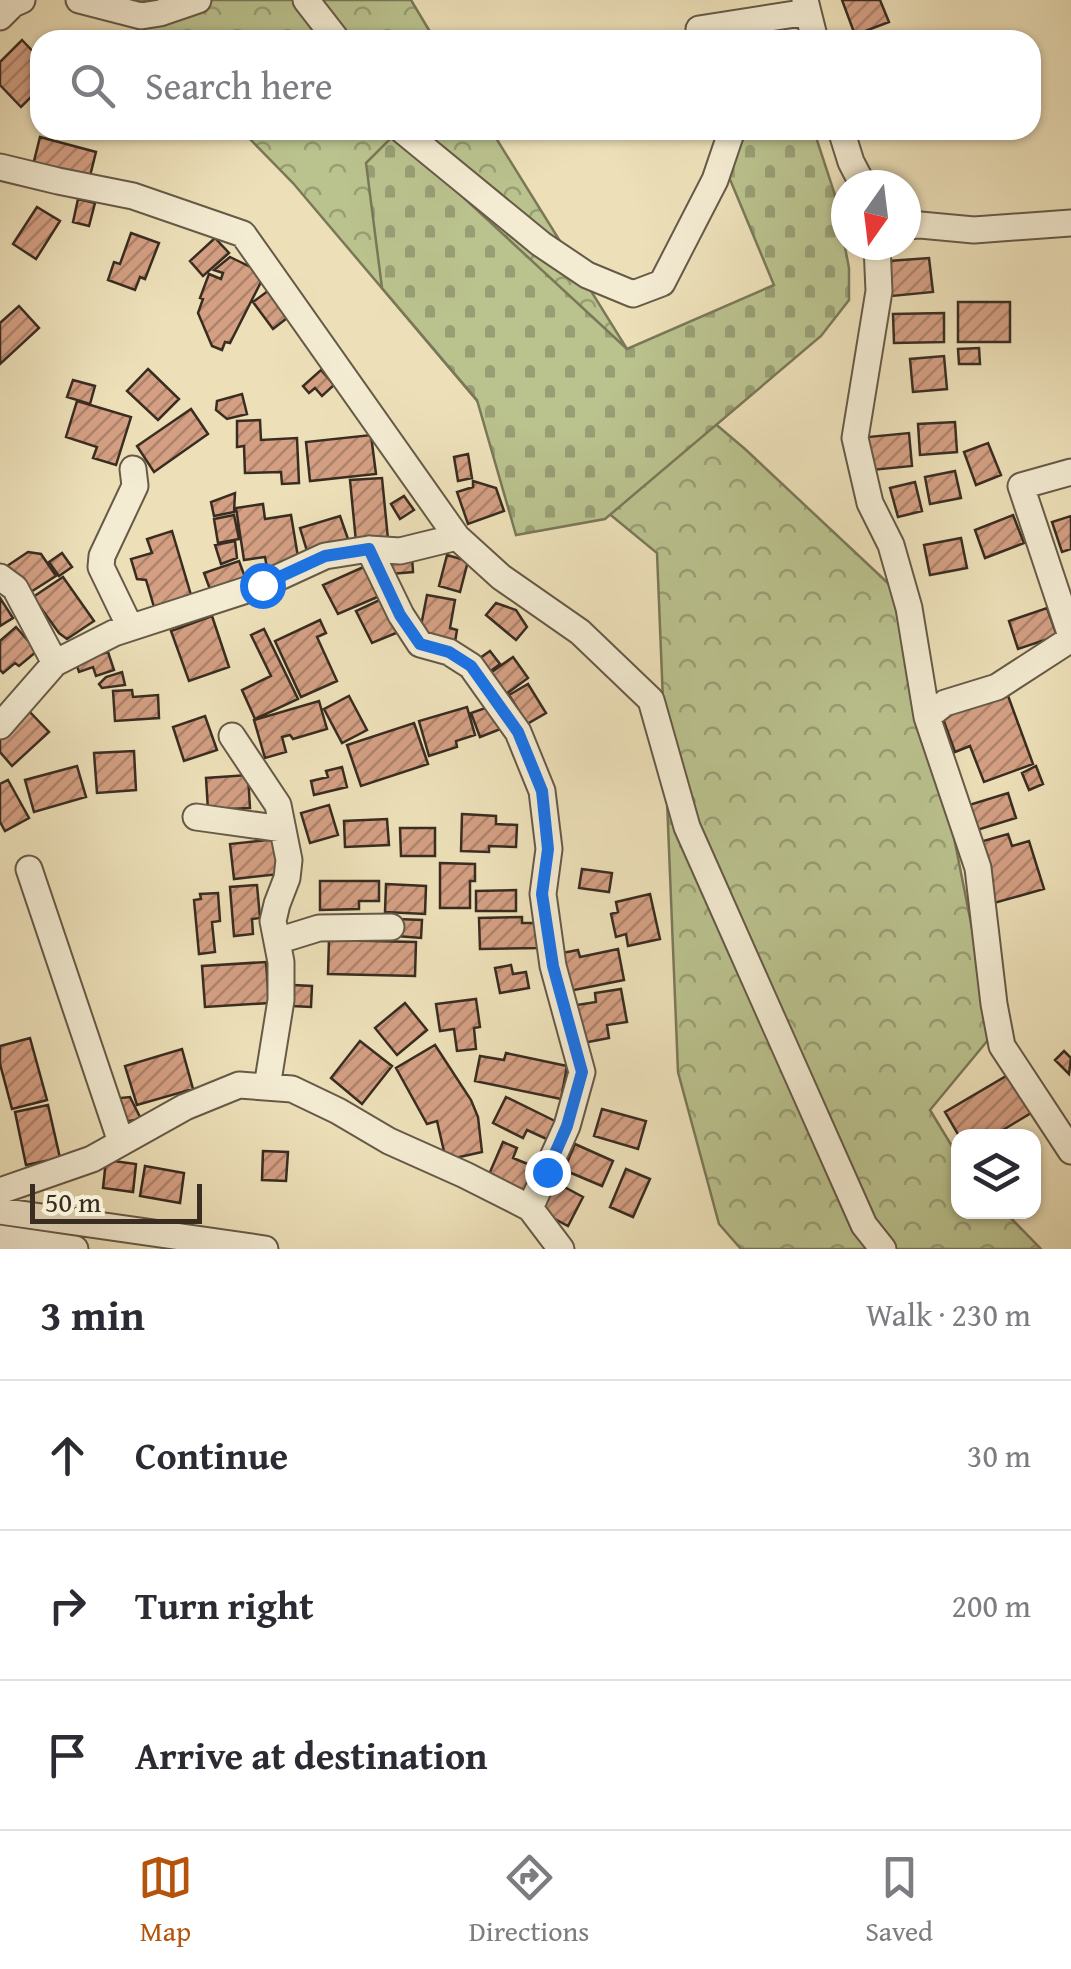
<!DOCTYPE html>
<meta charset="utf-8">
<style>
body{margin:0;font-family:"Gentium Book Plus",serif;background:#f2f2f3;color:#2b2b33}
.controls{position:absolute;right:30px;bottom:30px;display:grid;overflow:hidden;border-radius:20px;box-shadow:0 2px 8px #0004}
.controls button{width:90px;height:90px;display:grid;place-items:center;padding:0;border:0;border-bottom:2px solid #e1e1e2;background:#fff;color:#2b2b33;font:50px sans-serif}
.compass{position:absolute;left:831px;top:170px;width:90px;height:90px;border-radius:50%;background:#fff;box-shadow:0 2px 8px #0004;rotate:194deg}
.scale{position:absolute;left:30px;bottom:25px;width:172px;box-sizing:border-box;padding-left:10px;border:5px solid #392d21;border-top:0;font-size:28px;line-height:35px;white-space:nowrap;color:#392d21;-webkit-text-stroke:8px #f3ebd2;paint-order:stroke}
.stop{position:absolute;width:30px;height:30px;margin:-22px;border:8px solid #1a73e8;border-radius:50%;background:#fff}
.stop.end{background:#1a73e8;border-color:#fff;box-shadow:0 2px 10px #0008}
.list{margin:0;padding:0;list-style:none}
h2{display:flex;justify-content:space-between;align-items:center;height:130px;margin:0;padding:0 40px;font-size:42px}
h2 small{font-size:32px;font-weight:400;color:#7c7c81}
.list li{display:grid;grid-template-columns:65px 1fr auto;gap:30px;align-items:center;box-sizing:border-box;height:150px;padding:0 40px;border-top:2px solid #e1e1e2}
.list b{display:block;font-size:38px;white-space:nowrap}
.list em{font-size:32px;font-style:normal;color:#7c7c81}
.icon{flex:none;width:55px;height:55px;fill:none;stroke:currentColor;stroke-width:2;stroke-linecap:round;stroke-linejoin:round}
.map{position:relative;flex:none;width:1071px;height:1249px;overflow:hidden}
.search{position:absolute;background:#fff;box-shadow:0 2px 8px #0004;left:30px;right:30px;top:30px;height:110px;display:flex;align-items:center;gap:25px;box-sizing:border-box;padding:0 35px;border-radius:30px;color:#7c7c81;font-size:38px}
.sheet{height:580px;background:#fff}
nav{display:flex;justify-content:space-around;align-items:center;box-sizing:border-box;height:140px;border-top:2px solid #e1e1e2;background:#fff;font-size:28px;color:#7c7c81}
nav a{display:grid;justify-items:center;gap:5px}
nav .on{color:#b45309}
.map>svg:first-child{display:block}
.forest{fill:url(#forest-crowns);stroke:#7a7858;stroke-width:2.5}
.cemetery{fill:url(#cemetery-stones);stroke:#7a7858;stroke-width:2.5}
.building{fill:url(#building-hatch);stroke:#392d21;stroke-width:2.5}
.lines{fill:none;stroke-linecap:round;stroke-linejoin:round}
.minor-casing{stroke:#665a47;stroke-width:29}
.minor{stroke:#f3ebd2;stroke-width:25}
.route{stroke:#1a73e8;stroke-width:12}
</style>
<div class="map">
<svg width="1071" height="1249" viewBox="0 0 1071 1249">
<defs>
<pattern id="forest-crowns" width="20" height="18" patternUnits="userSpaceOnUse" patternTransform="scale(2.5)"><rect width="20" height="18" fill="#bac28e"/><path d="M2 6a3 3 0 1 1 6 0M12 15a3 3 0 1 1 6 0" fill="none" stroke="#989e74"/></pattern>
<pattern id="cemetery-stones" width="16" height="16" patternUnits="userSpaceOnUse" patternTransform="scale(2.5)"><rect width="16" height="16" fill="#bac28e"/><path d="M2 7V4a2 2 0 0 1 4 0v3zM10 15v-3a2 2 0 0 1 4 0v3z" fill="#989e74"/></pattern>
<pattern id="building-hatch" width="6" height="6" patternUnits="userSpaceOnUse" patternTransform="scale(2.5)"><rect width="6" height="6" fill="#d49f83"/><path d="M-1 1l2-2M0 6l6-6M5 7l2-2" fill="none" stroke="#ad826b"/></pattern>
</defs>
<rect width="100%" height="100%" fill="#ede0b9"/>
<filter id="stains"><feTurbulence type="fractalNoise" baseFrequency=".002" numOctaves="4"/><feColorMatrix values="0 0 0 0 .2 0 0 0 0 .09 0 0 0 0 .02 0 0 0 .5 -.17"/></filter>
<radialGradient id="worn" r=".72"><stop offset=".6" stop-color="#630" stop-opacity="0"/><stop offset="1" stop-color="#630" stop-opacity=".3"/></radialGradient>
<!-- forest -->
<path class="forest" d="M112 0H411L435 40H152Z
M241 130H491L627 349 745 449 907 601 993 1034 930 1110 958 1156V1212H1005L1041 1249H741L719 1224 678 1072 657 553 490 416 293 183Z"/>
<!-- cemetery -->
<path class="cemetery" d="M814 131 835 195 849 268V300L821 336 605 519 516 535 477 400 382 288 366 163 395 134 627 349 774 285 724 165 745 137Z"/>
<!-- building -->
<path class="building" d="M842 0H880L889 22 855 35Z
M22 40 40 59V88L21 107 0 85V62Z
M40 137 96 152 89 180 33 165Z
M78 199 95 203 89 226 73 222Z
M37 207 60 221 36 259 13 244Z
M131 233 159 243 145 279 140 277 135 290 108 280 114 262 120 264Z
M215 238 229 253 203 276 190 261Z
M230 257 265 274 230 343 225 342 222 350 212 346 198 313 203 299 200 298 209 274 221 279 223 273 214 270Z
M929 258 933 292 892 296 889 261Z
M272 288 291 315 273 329 253 302Z
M958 302H1010V342H958Z
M19 306 39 328 0 364V323Z
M944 313V342L894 343 893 314Z
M979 348 980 364H959L958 349Z
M944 356 947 389 913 392 910 359Z
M148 369 179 399 158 420 127 391Z
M321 370 334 385 322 396 315 388 309 393 303 386Z
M73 380 95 386 90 404 67 397Z
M242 394 247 414 227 419 216 410 217 401Z
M77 401 131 417 116 465 93 458 97 447 66 437Z
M191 409 208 434 154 472 137 446Z
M260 420 261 440 297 438 299 483 282 484 281 472 245 473 244 446 237 447V421Z
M955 422 957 452 920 455 918 424Z
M909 433 912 466 872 470 868 437Z
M371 435 376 474 310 481 306 442Z
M988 443 1001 475 976 485 964 452Z
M468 454 472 478 458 481 454 457Z
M955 471 961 498 930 504 925 477Z
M382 478 388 539 356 542 350 480Z
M473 481 496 488 504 511 468 524 457 492 473 487Z
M915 482 922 511 898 517 890 488Z
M235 493 234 512 214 516 211 502Z
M404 496 414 510 400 519 391 504Z
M263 504 265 519 291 515 299 563 267 568 265 557 244 560 236 508Z
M234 515 239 539 218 543 214 519Z
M1013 515 1024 543 985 558 975 530Z
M340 516 348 539 307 551 300 528Z
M1071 516V549L1062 552 1052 522Z
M172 531 191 595 154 607 146 580 137 579 131 559 152 553 147 539Z
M961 538 967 568 930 575 924 545Z
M235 541 237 558 221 564 215 545Z
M28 552 41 554 56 576 26 595 7 566Z
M62 553 72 567 59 576 49 562Z
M447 555 468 561 460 592 439 586Z
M412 556 413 572 391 574 386 559Z
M239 561 246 580 211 592 204 573Z
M368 565 382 595 338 614 323 585Z
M63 577 94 621 67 639 59 633 33 597Z
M427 595 455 600 450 628 457 630 455 642 419 636Z
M386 597 401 631 372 643 356 611Z
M0 598 13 618 0 626Z
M496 603 516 610 527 627 516 640 486 615Z
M1047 608 1057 636 1018 649 1009 621Z
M212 616 229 667 189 681 171 631Z
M320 620 326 633 317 637 337 681 301 697 275 641Z
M16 627 37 651 19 666 15 663 3 673 0 670V641Z
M264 629 298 699 255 719 242 690 271 676 251 635Z
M490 651 500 664 488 673 477 660Z
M108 652 114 670 96 676 93 667 79 672 74 657H93Z
M513 657 528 678 502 697 486 676Z
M122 672 125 685 102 688 99 684 106 677Z
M528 684 546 713 527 724 509 695Z
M132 690 133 697 158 695 159 718 115 721 113 691Z
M1007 693 1033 764 984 782 970 746 955 752 942 716Z
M349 696 367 730 342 743 324 709Z
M319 701 327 729 293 739 290 735 282 737 286 752 265 758 254 720Z
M494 705 503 728 480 737 471 713Z
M467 707 475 735 456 741 457 747 429 756 419 721Z
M27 709 49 732 12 766 0 752V734Z
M205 716 217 750 184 761 173 727Z
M414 723 428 764 361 786 347 745Z
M134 751 136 790 97 793 94 753Z
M77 766 86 797 34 812 25 780Z
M1036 766 1043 784 1029 790 1022 773Z
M342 767 347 787 314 795 311 781 328 777 326 771Z
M248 775 250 808 208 810 206 778Z
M8 780 29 818 5 831 0 822V784Z
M1008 793 1016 818 977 830 969 805Z
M329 805 338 835 310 843 301 813Z
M462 814 496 816V824L517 825 516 847 489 846V852L461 851Z
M387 819 389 845 345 847 344 821Z
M400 828H435V856H401Z
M1008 834 1012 846 1029 841 1044 889 994 903 976 843Z
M276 839 280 874 234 879 230 844Z
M440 863 475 864V881H470V908H440Z
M582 869 612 873 609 892 579 888Z
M320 881H379V901H359V909L320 910Z
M386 884 426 886 425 914 385 912Z
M257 885 260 918 252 919 253 934 234 936 230 887Z
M516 890V911H476V891Z
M218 893 220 921 212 922 215 952 199 954 194 900 201 899 200 894Z
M650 894 660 939 628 946 626 934 616 937 611 914 618 912 616 902Z
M522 917V923H539L540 948 480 949 479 918Z
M398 919 422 920 421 938 397 936Z
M329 940 416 942 415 976 328 974Z
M618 949 624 980 569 991 562 953 578 950 580 957Z
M266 962 269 1003 205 1007 202 966Z
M511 965 513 974 526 972 529 988 500 993 495 968Z
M293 985 312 986 311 1007 292 1006Z
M621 989 627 1022 607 1025 609 1038 583 1043 577 1005 596 1002 595 993Z
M476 999 480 1027 474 1028 476 1049 457 1051 454 1029 440 1031 436 1004Z
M405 1003 427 1030 397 1055 375 1028Z
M30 1038 47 1100 12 1109 0 1064V1046Z
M360 1041 392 1066 362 1104 331 1078Z
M435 1045 471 1100 478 1117 482 1152 446 1160 437 1121 427 1124 396 1068Z
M182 1049 193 1089 137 1105 125 1066Z
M1064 1051 1071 1058 1069 1074 1055 1060Z
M506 1053 567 1066 561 1099 475 1081 480 1056 504 1060Z
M1013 1072 1036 1110 993 1136H959L945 1112Z
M130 1097 141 1119 123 1122 120 1098Z
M506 1097 559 1123 551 1141 527 1130 523 1138 493 1123Z
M48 1105 60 1158 26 1165 15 1112Z
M602 1109 646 1121 638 1149 594 1136Z
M503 1142 517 1148 513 1158 535 1167 523 1194 487 1179Z
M575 1144 613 1161 602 1186 564 1170Z
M263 1151 288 1152 286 1181 262 1180Z
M106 1160 136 1164 133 1192 103 1188Z
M145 1166 184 1173 180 1203 140 1196Z
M626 1169 650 1179 633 1217 610 1207Z
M555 1182 583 1197 568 1226 540 1211Z"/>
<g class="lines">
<!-- minor casing -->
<g class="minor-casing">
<path id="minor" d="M79 0 141 16 160 13 198 0
M306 0 337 40
M805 0 815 40
M0 17 13 4 22 0
M699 29 808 12
M402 130 541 244 587 275 633 294 662 283 715 180 732 130
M841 130 851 162 863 185
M0 167 58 181 133 196 243 234 457 537 501 577 580 632 651 700 687 827 864 1225 883 1249
M906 226 920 225 974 230 1071 223
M877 245 879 291 855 438 870 503 891 545 909 608 927 717 945 703 997 687 1071 639
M1071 472 1021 486 1071 636
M369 549 401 615 420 644 449 652 471 666 518 732 542 791 549 849 543 894 553 966 582 1072 567 1126 530 1208
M0 577 15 588 55 663
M130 627 101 567 102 556 135 486 133 469
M927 717 978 868 994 1004 1002 1046 1071 1151
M0 726 55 663 114 633 262 585 325 556 369 549 400 551 457 537
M232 736 278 805 289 860 287 878 277 904 273 921 281 962V1000L267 1087
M196 817 283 829
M29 869 121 1142
M277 941 319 928 391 927
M0 1191 92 1159 185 1107 239 1085 292 1089 338 1111 389 1141 465 1175 530 1208 561 1249
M0 1211 265 1249
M0 1238 75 1249"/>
</g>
<!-- minor -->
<use href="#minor" class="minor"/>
</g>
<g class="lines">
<!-- route -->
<path class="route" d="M262 585 325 556 369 549 400 615 420 644 449 652 471 666 518 732 542 791 548 849 542 894 553 966 582 1072 567 1126 547 1172"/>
</g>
<rect width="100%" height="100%" filter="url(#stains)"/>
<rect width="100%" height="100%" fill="url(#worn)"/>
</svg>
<div class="controls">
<button><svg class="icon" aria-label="layers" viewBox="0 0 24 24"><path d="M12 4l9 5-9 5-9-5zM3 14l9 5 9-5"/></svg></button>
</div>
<svg class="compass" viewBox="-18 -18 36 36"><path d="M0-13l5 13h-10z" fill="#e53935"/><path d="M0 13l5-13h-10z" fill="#7c7c81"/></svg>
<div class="scale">50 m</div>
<div class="stop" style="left:262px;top:585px"></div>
<div class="stop end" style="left:547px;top:1172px"></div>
<div class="search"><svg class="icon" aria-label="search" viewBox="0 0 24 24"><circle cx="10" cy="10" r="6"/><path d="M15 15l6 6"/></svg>Search here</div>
</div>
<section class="sheet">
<h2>3 min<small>Walk · 230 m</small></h2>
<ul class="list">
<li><svg class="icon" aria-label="ahead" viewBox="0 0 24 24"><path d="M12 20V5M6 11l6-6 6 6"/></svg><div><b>Continue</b></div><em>30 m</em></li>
<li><svg class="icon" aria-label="right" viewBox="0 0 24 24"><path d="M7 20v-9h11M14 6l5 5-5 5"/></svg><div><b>Turn right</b></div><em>200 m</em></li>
<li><svg class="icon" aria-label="arrive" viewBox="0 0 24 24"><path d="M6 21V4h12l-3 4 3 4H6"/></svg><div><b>Arrive at destination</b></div></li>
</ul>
</section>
<nav>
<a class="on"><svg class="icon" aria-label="map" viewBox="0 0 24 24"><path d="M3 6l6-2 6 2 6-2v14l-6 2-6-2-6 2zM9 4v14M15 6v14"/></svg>Map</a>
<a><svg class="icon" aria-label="directions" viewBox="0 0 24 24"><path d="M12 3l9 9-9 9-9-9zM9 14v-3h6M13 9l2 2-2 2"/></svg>Directions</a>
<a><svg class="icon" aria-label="saved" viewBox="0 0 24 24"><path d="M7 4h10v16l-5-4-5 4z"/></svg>Saved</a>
</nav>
